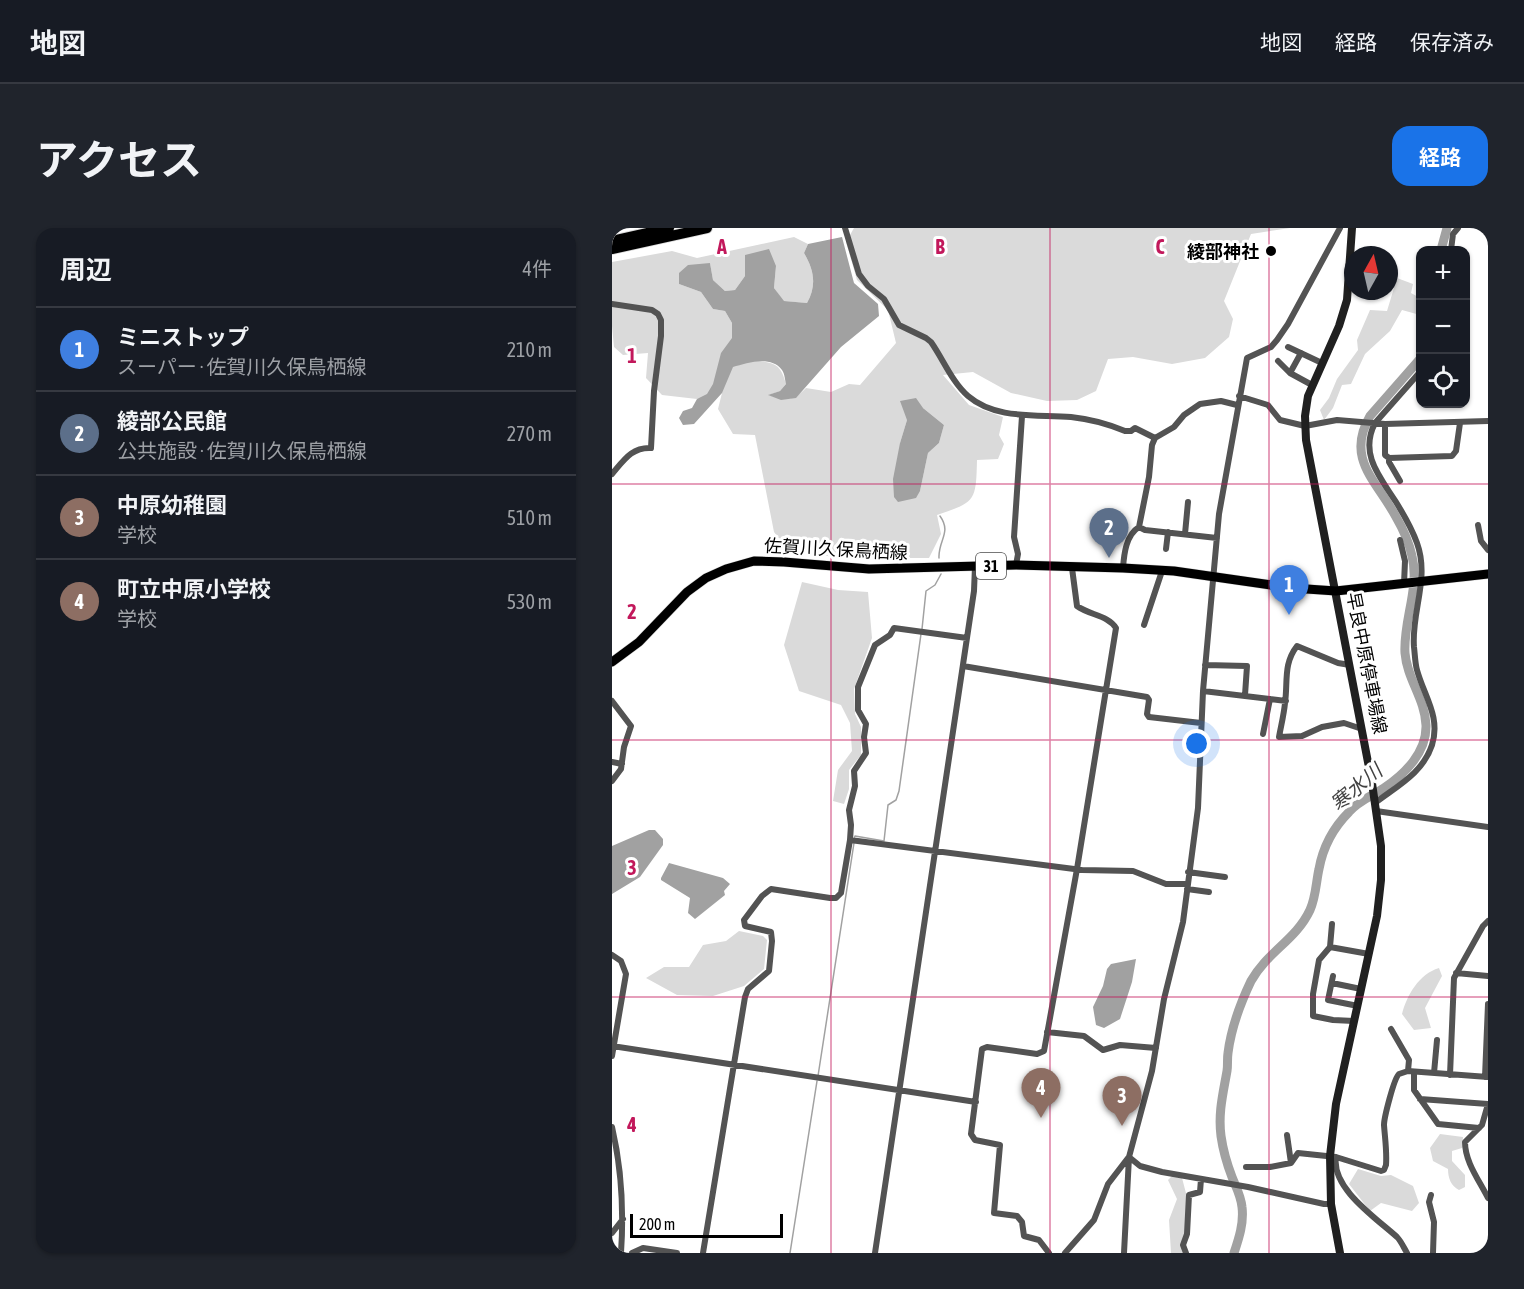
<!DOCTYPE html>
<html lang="ja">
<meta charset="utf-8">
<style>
body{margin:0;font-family:"Asap Condensed","Noto Sans JP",sans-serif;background:#20242c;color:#f1f3f6}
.controls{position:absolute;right:18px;top:18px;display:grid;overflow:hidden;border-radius:12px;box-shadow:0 2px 4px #0004}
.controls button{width:54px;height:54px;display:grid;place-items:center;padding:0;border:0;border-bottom:2px solid #363941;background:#171b24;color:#f1f3f6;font:30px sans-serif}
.compass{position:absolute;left:732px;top:18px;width:54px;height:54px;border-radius:50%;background:#171b24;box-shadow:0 2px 4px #0004;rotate:8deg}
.scale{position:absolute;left:18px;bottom:15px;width:153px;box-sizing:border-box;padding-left:6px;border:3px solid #000;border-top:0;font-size:16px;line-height:21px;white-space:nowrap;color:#000;-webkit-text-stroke:4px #fff;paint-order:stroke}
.you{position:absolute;left:585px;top:516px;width:21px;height:21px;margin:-15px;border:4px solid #fff;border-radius:50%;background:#1a73e8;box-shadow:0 0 0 9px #1a73e833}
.badge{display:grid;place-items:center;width:39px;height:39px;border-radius:50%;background:#1a73e8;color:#fff;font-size:20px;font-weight:700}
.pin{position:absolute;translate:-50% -50px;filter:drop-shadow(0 2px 3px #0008)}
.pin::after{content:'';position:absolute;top:32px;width:21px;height:18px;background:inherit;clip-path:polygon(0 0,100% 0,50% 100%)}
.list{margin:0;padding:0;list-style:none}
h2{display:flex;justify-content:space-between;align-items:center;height:78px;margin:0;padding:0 24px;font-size:26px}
h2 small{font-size:20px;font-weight:400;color:#9ea1a6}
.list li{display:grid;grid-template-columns:39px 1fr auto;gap:18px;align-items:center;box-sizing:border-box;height:84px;padding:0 24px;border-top:2px solid #363941}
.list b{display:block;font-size:22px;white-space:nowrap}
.list p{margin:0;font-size:20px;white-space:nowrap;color:#9ea1a6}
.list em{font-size:20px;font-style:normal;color:#9ea1a6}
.icon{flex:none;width:33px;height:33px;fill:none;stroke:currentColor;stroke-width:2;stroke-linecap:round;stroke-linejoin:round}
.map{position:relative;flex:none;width:876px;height:1025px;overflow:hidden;border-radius:18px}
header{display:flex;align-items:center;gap:36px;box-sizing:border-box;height:84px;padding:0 30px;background:#171b24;border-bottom:2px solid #363941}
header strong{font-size:28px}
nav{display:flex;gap:33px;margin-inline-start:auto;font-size:21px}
.intro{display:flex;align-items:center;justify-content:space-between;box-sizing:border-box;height:144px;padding:0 36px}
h1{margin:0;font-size:42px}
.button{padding:15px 27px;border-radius:18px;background:#1a73e8;color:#fff;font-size:21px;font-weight:700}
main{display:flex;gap:36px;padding:0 36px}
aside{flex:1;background:#171b24;border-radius:18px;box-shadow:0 2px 4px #0004}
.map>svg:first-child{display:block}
.green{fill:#dadada;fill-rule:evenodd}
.water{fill:#a1a1a1}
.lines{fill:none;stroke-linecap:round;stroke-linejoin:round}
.stream{stroke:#a1a1a1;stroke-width:1.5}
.river{stroke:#a1a1a1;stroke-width:9}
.primary-casing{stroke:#dbdbdb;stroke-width:10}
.motorway-casing{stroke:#dbdbdb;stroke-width:12}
.minor{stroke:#535353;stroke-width:6}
.secondary{stroke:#202020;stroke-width:8}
.primary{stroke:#000;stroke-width:9}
.motorway{stroke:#000;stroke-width:10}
.grid{fill:none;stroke:#c2185b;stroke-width:1.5;stroke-opacity:0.55}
.poi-dot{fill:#000;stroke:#fff;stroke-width:2}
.labels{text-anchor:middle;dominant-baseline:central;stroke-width:6;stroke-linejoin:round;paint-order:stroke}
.shield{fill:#fff;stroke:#4c4c4c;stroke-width:1.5}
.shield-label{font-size:16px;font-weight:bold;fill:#000}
.poi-label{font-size:18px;font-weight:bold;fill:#000;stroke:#fff;text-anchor:end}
.street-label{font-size:18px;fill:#000;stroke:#fff}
.water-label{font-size:20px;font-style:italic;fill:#424242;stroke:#fff}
.grid-label{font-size:20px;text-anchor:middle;font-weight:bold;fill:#c2185b;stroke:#fff;stroke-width:6;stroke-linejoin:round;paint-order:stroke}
</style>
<header>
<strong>地図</strong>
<nav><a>地図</a><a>経路</a><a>保存済み</a></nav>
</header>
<div class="intro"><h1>アクセス</h1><a class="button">経路</a></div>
<main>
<aside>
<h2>周辺<small>4件</small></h2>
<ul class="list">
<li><span class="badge" style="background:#3f7fe0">1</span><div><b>ミニストップ</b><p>スーパー · 佐賀川久保鳥栖線</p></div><em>210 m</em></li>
<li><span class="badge" style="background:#5c6f8a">2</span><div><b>綾部公民館</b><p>公共施設 · 佐賀川久保鳥栖線</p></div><em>270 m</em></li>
<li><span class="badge" style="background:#8d6e63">3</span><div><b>中原幼稚園</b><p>学校</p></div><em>510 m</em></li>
<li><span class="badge" style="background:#8d6e63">4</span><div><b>町立中原小学校</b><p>学校</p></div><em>530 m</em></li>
</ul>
</aside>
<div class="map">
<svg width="876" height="1025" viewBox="0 0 876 1025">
<rect width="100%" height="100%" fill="#fff"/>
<!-- green -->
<path class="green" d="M242 0H678L639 6 612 73 621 91 617 109 593 130 560 136 521 129 496 131 484 163 465 172 435 173 399 165 361 144 331 147 357 177 391 189 387 207 392 216 386 231 365 232C364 273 364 274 325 287L329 306 317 330H227L175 321 162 304 143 207 121 206 106 181 110 165 85 171 50 167 34 150 36 125 11 127 2 119 0 98V34L60 23 85 30 182 9 196 16 192 25C202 42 205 57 195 75L171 73 162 60 164 38 133 48 123 62 113 63 101 52 98 35 67 56 89 64 101 81 113 83 120 95V110L142 133C162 134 169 136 174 156L168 163 157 167C175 173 181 173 194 160L219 164 237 156 248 157 284 115 276 82 245 52 234 14ZM311 180 332 197 327 215 316 225 308 263 288 215 295 192Z
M785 50 801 56 799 65 808 70V87L790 82 778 103 753 126 739 156 730 157 721 180 712 192 708 182 717 170 725 151 746 122 745 112 758 82 775 83Z
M190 354 226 362 256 364 260 410 242 461 243 486 249 499V527L237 542V561L232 576 221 573 226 542 240 523 238 495 229 477 187 463 172 417Z
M127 703 151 708 155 712 152 741 132 758 101 768 65 767 34 750 52 739H77L91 717 114 713Z
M827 740 830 748 813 780 819 800 802 802 790 786C795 767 807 746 827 740Z
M828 906 851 909 850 920 840 923V933L853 947V959L847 962C839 958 836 950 836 941L821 933 818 920Z
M746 941 769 948 779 947 801 958 807 975 800 983 769 975 758 983 737 956Z
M560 948 570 950 575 969 572 1025H559L557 992 565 971 556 952Z"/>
<!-- water -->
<path class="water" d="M230 9 242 55 266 76 267 88 229 119 184 170 169 172 156 167 168 163 174 156C173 153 173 146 170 142 159 127 135 135 121 139L110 165 82 196 71 197 67 190 71 183 80 180 85 171 95 166 101 156 109 125 120 110V95L113 83 101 81 89 64 67 56V45L76 37 98 35 101 52 113 63 123 62 133 48V27L157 21 164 38 162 60 172 73 195 75C205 57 202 42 192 25L196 16Z
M304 170 311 180 332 197 327 215 316 225 308 263 304 270 286 274 282 269 281 251 288 215 295 192 288 173Z
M37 602H43L51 611V617L28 649 0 666V618Z
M57 635 111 650 118 656 112 663 113 667 83 691 76 685 78 670 49 652V650Z
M524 731 520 754 508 791 492 800 484 797 481 779 491 758 495 741 499 736Z"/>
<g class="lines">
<!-- stream -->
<path class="stream" d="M327 330C326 312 340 305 328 288
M310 401 314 363 323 357 329 346
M242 611 243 608 272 613 276 577 284 572 287 563 309 406
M206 848 242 615
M178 1025 205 853"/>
<!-- river -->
<path class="river" d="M829 22 835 0
M622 1025C627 1010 632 995 630 979 629 968 624 959 620 949 615 936 611 922 609 908 606 885 611 866 615 843 616 837 615 831 616 825 619 801 629 774 639 753 655 724 684 712 698 682 704 669 704 654 707 641 711 619 721 600 737 584 746 573 760 568 772 560 793 546 815 524 814 497 813 471 795 451 793 425 791 393 808 360 800 328 797 314 791 301 784 289 765 253 733 231 758 188L808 131"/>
<!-- primary casing -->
<g class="primary-casing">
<path id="primary" d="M0 434 27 414 75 364 94 350 114 341 142 333 172 334 257 341 404 337 511 340 562 343 680 360 724 363 876 346"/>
</g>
<!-- motorway casing -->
<g class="motorway-casing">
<path id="motorway" d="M0 13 57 0
M0 21 95 0"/>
</g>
<!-- minor -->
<path class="minor" d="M233 0 247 46 256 58 272 71 287 97 314 110 319 114C331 131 340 154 356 168 384 192 425 186 459 189 478 191 496 196 513 203H519L523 200 543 210
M839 22 841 6 846 0
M0 76 40 82 46 86 49 92V108L42 163 39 220C20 219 12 232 0 246
M676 119 710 135
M666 133 678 145 700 157
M678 145 689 125
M627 168 656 177 668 192 693 198 725 192 773 196 876 193
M773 196V227L777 230 840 228 844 223 848 195
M777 230V234L788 253
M866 297 869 313 876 322
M527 299 533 302 605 310
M573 306 576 274
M788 312 793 333 792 356
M554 321 556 304
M404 337 406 326 402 309 410 188
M511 340C512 326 514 307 527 299L537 249 540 217 543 210 562 199 572 187 588 176 609 173 625 177
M532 397 550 343
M593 437 635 438 633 467
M738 437 726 435 685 418C671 436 676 454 673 475 672 486 669 498 667 509L690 508 710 499 732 495 750 501
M351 438 535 469 537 472 535 486 537 489 589 495
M591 463 674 473
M0 473 19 498 12 519 9 541 0 553
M651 506 658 471
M0 534 10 536
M763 575C785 558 811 545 820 517 829 489 812 468 805 442 803 435 803 427 802 419 799 384 818 351 805 315 800 301 792 287 784 274 768 249 747 226 763 195L808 144
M764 583 876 599
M238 612 470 642 521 643 554 656H575
M576 644 613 649
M575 661 597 664
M720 696 718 719 757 726
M718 719 707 732 701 766V788L721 792 742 793
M0 727 9 733 14 746 0 828
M844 745 876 748
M721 748 716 772 746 778
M720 755 749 761
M779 801 797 832 796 843
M435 804 472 808 491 822 508 817 544 820
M0 818 364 874
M802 844V862L826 896 867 900
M822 845 825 812
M838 847 842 750 871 698 876 693
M873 849 876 776
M808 871 876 876
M876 876 870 897 853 914C853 934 867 952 876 970
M0 899C10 942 12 981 9 1025
M675 907 679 935
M517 929 528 938 550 944 636 959 712 976H719
M724 929C719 960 764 990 785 1009 789 1013 792 1020 795 1025
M634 939H658L679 935 686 925 724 929 769 943 772 942 774 937C775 923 773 911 772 897 772 890 782 850 787 846L796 843 876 849
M819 967 817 974 822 994 821 1025
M0 1005 11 991
M20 1025 31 1020 65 1025
M91 1025 133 769 136 761 157 743 160 713 159 704 133 698 132 692 150 668 159 661 218 670H224L229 665 238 612 239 597 237 582 243 558 242 543 254 525 252 509 254 496 246 482V459L263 417 278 407 282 400 355 410
M263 1025 362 363 363 338
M437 1025 427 1012 412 1008 410 994 405 988 382 985 388 917 363 912 359 906 370 821 375 819 425 826 432 823 465 641 504 400C496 387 477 387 465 378L460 340
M453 1025 482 992 496 956 516 930
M512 1025 517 929 540 843 552 771 571 694 586 580 591 463 607 286 635 130 659 119 665 112 676 96 728 0
M574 1025 571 1017 575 1006 577 967 588 964 589 951"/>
<!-- secondary -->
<path class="secondary" d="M728 1025 719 976 718 928 724 876 765 688 769 652V618L760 555 694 212 693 188 696 168 727 98 735 72 740 0"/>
<!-- primary -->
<use href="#primary" class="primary"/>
<!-- motorway -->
<use href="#motorway" class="motorway"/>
</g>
<!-- grid -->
<path class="grid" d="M219 0V1025M438 0V1025M657 0V1025M0 256H876M0 512H876M0 769H876"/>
<!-- markers -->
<circle class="poi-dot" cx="659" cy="23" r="6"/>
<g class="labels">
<!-- shield labels -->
<rect class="shield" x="364" y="325" width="30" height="26" rx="4.5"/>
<g class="shield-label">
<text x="379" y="338">31</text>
</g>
<!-- poi labels -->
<g class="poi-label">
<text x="647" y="23">綾部神社</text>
</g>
<!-- street labels -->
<g class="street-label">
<text transform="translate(224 321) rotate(3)">佐賀川久保鳥栖線</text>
<text transform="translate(755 435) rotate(79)">早良中原停車場線</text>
</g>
<!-- water labels -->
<g class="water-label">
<text transform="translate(744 559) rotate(-40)">寒水川</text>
</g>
</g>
<g class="grid-label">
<text x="110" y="26">A</text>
<text x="328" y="26">B</text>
<text x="548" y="26">C</text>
<text x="20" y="135">1</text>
<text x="20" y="391">2</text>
<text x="20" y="647">3</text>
<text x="20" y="904">4</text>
</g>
</svg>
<div class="controls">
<button>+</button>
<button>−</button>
<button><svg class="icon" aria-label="locate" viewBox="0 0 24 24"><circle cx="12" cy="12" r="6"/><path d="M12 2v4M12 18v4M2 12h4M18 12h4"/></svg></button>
</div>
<svg class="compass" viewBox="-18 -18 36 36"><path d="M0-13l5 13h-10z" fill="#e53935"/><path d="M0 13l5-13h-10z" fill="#9ea1a6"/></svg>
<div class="scale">200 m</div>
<div class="you"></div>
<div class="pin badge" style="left:677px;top:387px;background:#3f7fe0">1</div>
<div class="pin badge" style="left:497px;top:330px;background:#5c6f8a">2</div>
<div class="pin badge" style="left:510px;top:898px;background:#8d6e63">3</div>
<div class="pin badge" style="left:429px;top:890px;background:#8d6e63">4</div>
</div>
</main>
